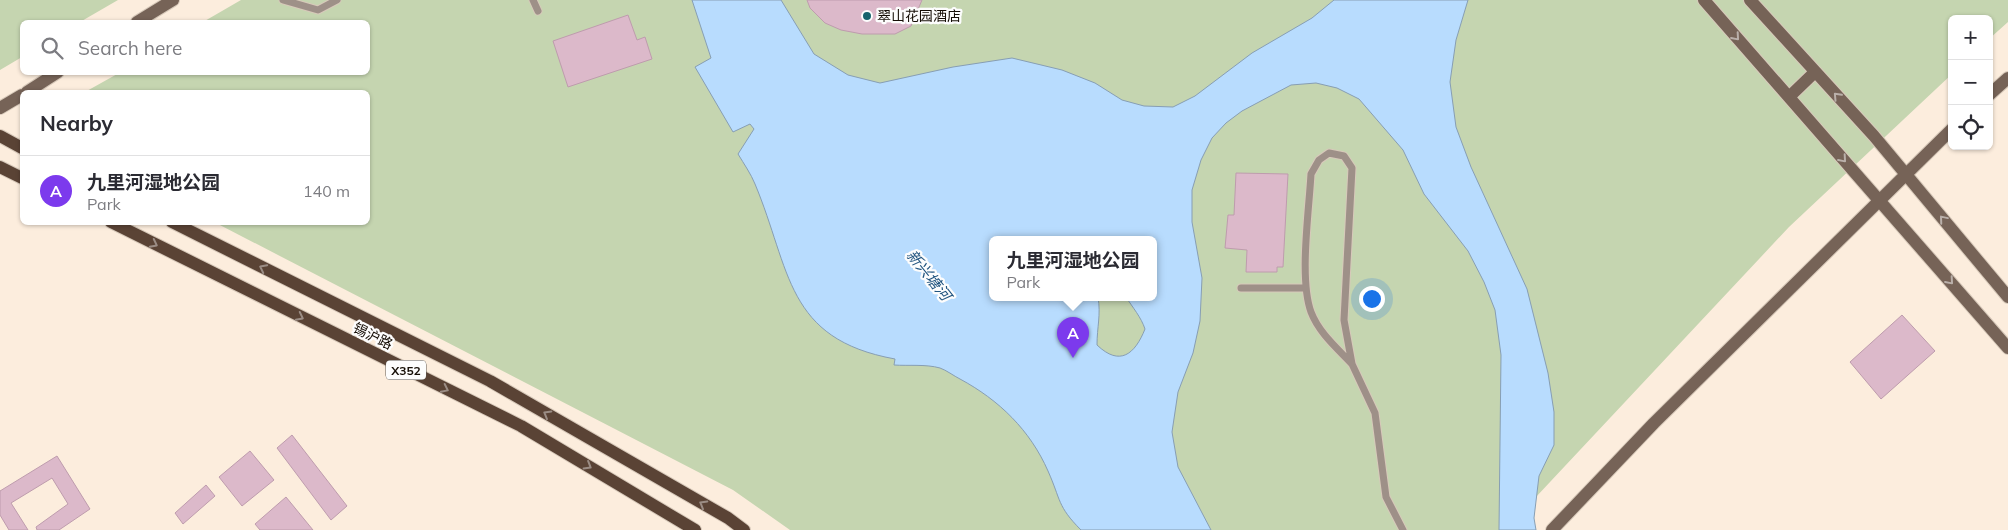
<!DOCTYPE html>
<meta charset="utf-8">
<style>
body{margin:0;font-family:Mulish,"Noto Sans SC",sans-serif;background:#f7f7f7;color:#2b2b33}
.controls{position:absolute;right:15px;top:15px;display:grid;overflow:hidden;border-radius:8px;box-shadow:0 1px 4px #0004}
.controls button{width:45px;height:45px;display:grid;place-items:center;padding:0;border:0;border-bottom:1px solid #e1e1e2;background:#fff;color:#2b2b33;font:25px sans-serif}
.you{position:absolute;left:1371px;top:298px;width:18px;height:18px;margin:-12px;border:4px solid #fff;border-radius:50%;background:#1a73e8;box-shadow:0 0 0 8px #1a73e833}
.badge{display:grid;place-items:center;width:32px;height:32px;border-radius:50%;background:#7c3aed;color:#fff;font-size:16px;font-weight:700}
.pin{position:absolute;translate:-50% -41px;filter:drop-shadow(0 1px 2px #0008)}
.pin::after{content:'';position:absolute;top:26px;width:18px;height:15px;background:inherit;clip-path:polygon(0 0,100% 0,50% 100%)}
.popup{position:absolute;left:989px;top:236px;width:168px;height:65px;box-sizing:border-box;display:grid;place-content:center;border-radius:8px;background:#fff;filter:drop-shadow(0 1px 4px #0005);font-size:16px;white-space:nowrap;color:#7c7c81}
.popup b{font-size:19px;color:#2b2b33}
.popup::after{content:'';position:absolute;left:50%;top:100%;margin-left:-10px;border:10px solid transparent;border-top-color:#fff}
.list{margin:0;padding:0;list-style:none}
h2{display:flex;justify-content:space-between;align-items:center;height:65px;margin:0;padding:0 20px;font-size:21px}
h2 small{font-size:16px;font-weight:400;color:#7c7c81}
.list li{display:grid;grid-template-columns:32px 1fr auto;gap:15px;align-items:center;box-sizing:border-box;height:70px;padding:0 20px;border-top:1px solid #e1e1e2}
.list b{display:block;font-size:19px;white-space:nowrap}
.list p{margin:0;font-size:16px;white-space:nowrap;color:#7c7c81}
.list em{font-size:16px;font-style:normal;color:#7c7c81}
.icon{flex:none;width:28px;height:28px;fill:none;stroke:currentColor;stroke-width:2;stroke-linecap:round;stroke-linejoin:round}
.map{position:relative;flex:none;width:2008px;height:530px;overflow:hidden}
.search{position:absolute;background:#fff;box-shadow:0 1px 4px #0004;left:20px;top:20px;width:350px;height:55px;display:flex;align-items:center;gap:12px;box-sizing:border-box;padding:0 18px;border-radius:8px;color:#7c7c81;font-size:19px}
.panel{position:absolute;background:#fff;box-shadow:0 1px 4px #0004;left:20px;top:90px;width:350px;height:135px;border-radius:8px}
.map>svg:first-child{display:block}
.green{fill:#c5d5b0;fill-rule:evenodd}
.water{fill:#b8dcfe;stroke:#879eb3;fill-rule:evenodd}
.building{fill:#dcb9ca;stroke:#be9cad}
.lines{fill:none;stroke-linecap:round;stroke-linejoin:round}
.lane-casing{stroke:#d7c9ba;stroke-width:9}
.secondary-casing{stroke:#d7c9ba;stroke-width:14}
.primary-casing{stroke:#d7c9ba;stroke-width:14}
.lane{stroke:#9e9088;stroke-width:7}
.secondary{stroke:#766357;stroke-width:12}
.primary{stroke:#5a4335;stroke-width:12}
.oneway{stroke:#bab0aa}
.oneway2{stroke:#9b8d85}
.poi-dot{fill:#16636d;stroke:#fdfdfd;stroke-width:2}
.labels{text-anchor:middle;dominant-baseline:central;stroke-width:4.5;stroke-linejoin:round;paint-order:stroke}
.shield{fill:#fdfdfd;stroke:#5b554f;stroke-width:1}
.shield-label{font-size:12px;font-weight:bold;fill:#150d05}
.poi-label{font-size:14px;fill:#150d05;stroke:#fdfdfd;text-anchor:start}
.street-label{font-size:14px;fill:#150d05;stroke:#fdfdfd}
.water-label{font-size:15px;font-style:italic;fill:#21547f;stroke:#fdfdfd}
</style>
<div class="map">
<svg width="2008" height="530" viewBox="0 0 2008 530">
<rect width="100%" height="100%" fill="#fceddd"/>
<!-- green -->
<path class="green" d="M0 0H118L80 22H22V57L0 70Z
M241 0H2008V22L1989 39V19H1952V74L1789 227 1505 530H790L733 490 216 223 368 222V92H85L119 73 368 72V22H203ZM993 239H1153V297H993Z"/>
<!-- water -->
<path class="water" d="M692 0H781L814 54 848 75 880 83 953 67 1012 58 1062 70 1095 83 1122 100 1144 106 1173 107 1195 96 1252 53 1312 18 1334 0H1468L1456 40 1450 82 1456 127 1471 167 1527 289 1548 373 1554 412V445L1539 476 1534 518 1536 530H1499L1501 355 1495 310 1484 282 1468 251 1424 194 1403 150 1359 99 1337 88 1316 83 1291 85 1242 111 1226 123 1212 138 1201 160 1192 190V222L1202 278 1200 321 1193 353 1178 392 1172 432 1178 467 1211 530H1081C1057 506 1061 500 1048 471 1030 430 999 400 960 379 954 376 946 370 940 368 926 364 908 366 894 365L895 359C785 339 791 270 755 184 751 174 744 164 738 154L754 129 750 124 733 132 695 67 711 58ZM993 239H1153V297H1126C1133 308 1141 317 1145 329 1135 354 1120 367 1097 345 1097 327 1101 315 1098 297H993Z"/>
<!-- building -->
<path class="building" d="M807 0H922L911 26 895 34H862L841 30 825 23 810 8Z
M628 15 637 40 645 37 652 59 568 87 553 41Z
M1236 173 1288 174 1283 267H1277V272H1246L1247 250 1225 248 1228 215H1234Z
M1902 315 1935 351 1881 399 1850 362Z
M292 435 347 506 331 520 277 448Z
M250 451 274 480 242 506 219 477Z
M57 456 90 509 59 530H37L36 527 68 504 52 478 11 503 28 530H9L0 515V491Z
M206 485 215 496 183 524 175 513Z
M286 497 313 530H260L255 524Z"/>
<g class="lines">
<!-- lane casing -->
<g class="lane-casing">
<path id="lane" d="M283 0 318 10 337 0
M533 0 538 11
M1241 288H1305
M1352 364C1337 348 1319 333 1311 312 1299 279 1309 211 1311 174L1319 160 1329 153 1344 156 1352 168 1344 320 1352 364 1375 413 1386 497 1403 530"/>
</g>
<!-- secondary casing -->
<g class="secondary-casing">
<path id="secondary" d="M1704 0 2008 348
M1750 0 1874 136 2008 297
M137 22 173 0
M27 92 58 72
M1989 95 2008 78
M1789 97 1815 72
M0 108 22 95
M1552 530 1654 423 1952 129"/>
</g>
<!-- primary casing -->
<g class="primary-casing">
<path id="primary" d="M0 136 22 148
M0 167 22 178
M111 222 521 426 695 530
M172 222 490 381 728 518 744 530"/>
</g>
<!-- lane -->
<use href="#lane" class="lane"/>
<!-- secondary -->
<use href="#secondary" class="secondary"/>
<!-- primary -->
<use href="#primary" class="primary"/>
</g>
<!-- one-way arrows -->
<defs><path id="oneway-chevron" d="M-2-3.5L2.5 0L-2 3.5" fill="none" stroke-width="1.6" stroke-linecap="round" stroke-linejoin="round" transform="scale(1.25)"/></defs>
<g class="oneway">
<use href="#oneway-chevron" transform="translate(1736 37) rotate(49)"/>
<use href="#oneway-chevron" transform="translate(1837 96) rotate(-133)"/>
<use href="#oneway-chevron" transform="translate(1843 159) rotate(49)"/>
<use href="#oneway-chevron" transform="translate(1943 219) rotate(-130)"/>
<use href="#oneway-chevron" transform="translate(1950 281) rotate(49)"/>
</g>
<g class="oneway2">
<use href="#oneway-chevron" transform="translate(154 244) rotate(27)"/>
<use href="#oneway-chevron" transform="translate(263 268) rotate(-153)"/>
<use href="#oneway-chevron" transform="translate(300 317) rotate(27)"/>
<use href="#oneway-chevron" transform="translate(445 389) rotate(26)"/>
<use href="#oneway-chevron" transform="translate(547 414) rotate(-150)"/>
<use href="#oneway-chevron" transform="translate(588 466) rotate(31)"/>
<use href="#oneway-chevron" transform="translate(703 504) rotate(-150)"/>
</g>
<!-- markers -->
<circle class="poi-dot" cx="867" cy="16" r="5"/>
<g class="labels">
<!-- shield labels -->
<rect class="shield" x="386" y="360.5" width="40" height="19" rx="4"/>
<g class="shield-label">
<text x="406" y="370">X352</text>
</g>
<!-- poi labels -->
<g class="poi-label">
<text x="877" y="16">翠山花园酒店</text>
</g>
<!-- street labels -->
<g class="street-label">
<text transform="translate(373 336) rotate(26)">锡沪路</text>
</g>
<!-- water labels -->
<g class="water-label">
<text transform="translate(929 275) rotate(51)">新兴塘河</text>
</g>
</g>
</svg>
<div class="controls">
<button>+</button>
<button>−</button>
<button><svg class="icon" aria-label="locate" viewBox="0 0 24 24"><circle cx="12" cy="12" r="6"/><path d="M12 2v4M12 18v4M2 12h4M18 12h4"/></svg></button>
</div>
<div class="you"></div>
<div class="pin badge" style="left:1073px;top:358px">A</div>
<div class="popup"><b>九里河湿地公园</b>Park</div>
<div class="search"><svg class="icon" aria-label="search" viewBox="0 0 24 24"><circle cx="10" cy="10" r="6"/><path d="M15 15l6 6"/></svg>Search here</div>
<section class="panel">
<h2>Nearby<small></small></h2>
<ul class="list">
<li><span class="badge">A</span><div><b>九里河湿地公园</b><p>Park</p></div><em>140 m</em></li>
</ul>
</section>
</div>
